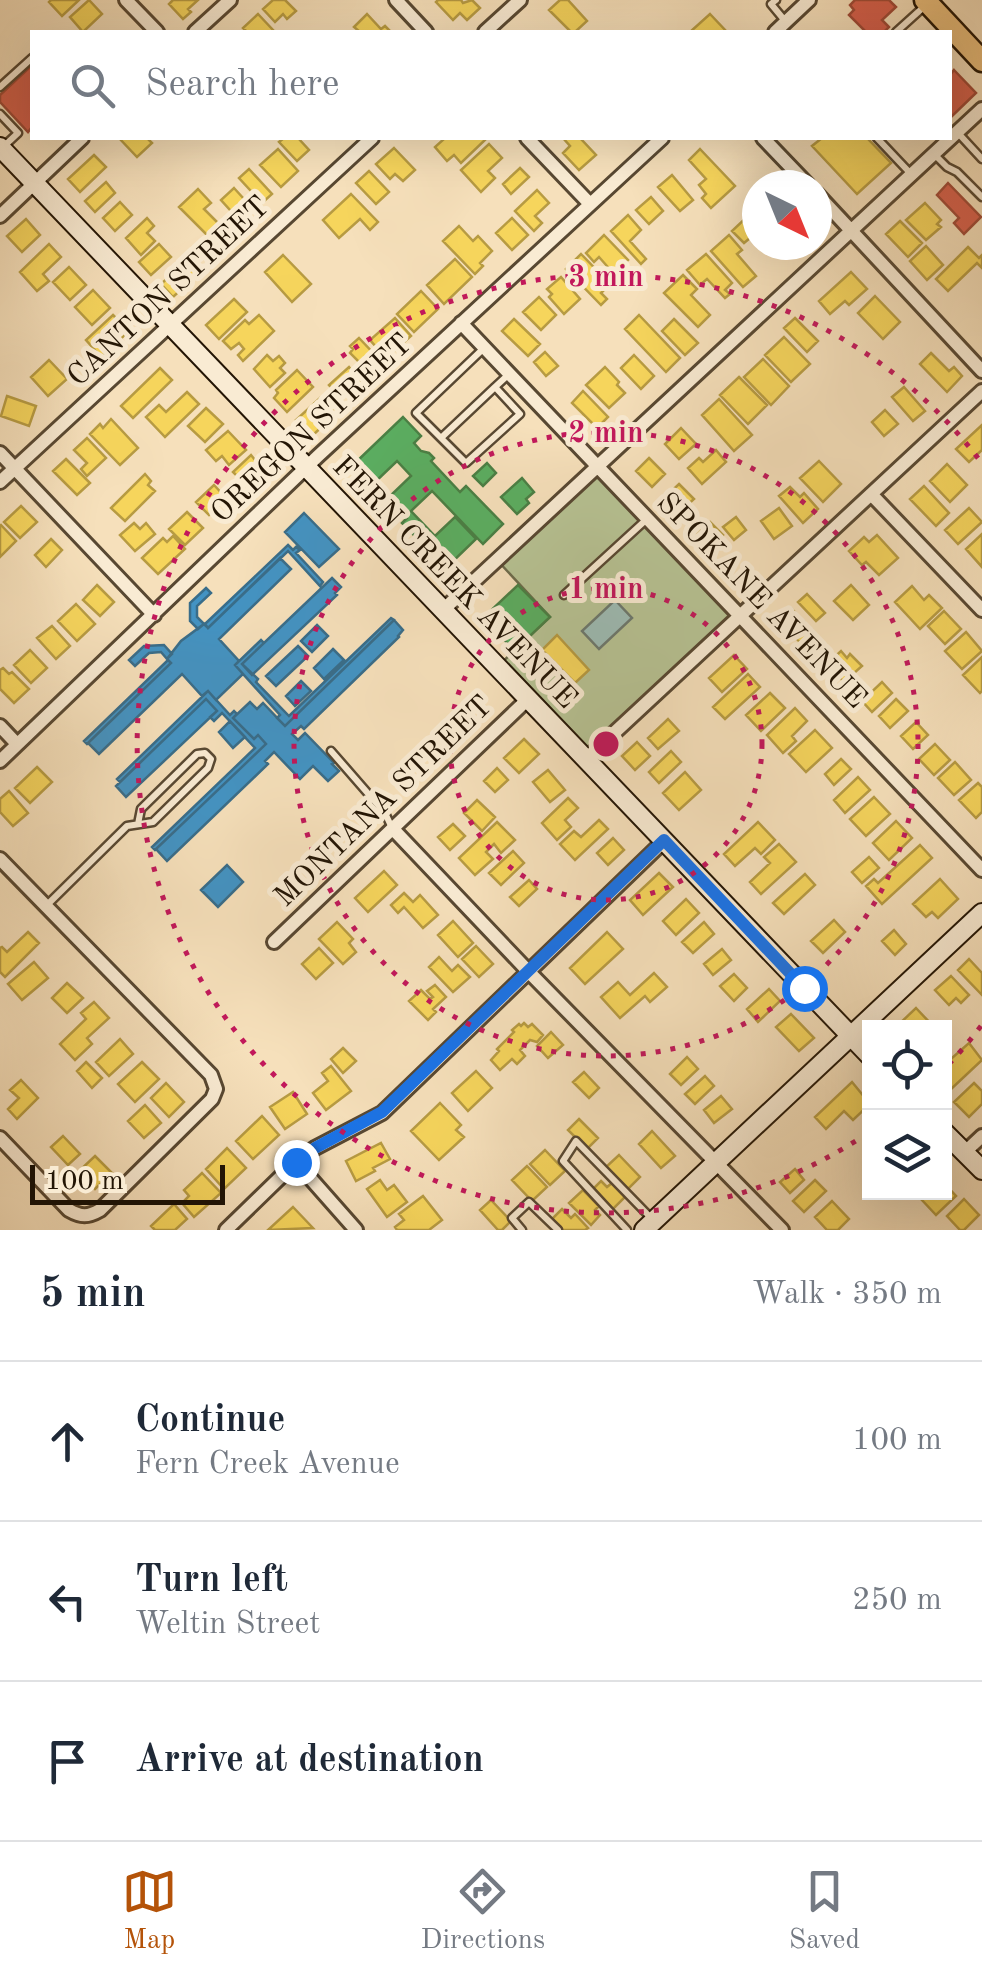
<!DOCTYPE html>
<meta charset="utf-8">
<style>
body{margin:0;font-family:"Old Standard TT",serif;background:#f2f2f3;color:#1f2937}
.controls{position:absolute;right:30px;bottom:30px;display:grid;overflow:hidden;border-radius:0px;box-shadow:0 10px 40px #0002}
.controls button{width:90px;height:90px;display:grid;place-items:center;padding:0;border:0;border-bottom:2px solid #e0e1e3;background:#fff;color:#1f2937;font:50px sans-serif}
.compass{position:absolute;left:742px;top:170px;width:90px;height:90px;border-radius:50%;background:#fff;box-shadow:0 10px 40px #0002;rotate:137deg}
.scale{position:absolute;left:30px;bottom:25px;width:195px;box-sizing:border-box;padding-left:10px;border:5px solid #231505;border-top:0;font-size:28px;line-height:35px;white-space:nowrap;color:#231505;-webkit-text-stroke:8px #f9ebd3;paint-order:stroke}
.stop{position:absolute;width:30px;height:30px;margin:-22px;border:8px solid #1a73e8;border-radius:50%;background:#fff}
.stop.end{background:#1a73e8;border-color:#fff;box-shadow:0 2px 10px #0008}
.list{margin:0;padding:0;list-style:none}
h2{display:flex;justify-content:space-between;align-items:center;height:130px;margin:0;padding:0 40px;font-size:42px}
h2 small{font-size:32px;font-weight:400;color:#747a83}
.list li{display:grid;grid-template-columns:65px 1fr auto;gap:30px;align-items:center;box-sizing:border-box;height:160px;padding:0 40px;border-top:2px solid #e0e1e3}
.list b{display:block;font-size:38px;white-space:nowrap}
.list p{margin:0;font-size:32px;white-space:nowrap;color:#747a83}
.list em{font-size:32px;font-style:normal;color:#747a83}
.icon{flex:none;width:55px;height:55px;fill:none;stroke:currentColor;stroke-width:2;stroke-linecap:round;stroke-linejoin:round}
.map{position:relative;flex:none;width:982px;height:1230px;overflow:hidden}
.search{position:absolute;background:#fff;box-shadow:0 10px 40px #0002;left:30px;right:30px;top:30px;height:110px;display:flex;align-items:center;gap:25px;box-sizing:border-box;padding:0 35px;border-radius:0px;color:#747a83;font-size:38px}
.sheet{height:610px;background:#fff}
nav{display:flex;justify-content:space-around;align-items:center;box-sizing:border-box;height:140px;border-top:2px solid #e0e1e3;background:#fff;font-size:28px;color:#747a83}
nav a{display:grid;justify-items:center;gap:5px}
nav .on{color:#b45309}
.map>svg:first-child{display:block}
.green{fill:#b7c394;stroke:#6d6c4c;stroke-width:2.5}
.water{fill:#9dbcb5;stroke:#6c796f;stroke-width:2.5}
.homes{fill:#f6d55c;stroke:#b79b42;stroke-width:2.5}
.shops{fill:#d6604d;stroke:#a04a37;stroke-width:2.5}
.schools{fill:#4393c3;stroke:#396d8a;stroke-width:2.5}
.public{fill:#5aae61;stroke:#4a8045;stroke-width:2.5}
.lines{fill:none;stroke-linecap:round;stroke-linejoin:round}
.lane-casing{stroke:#584832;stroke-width:11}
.street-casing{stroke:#584832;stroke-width:18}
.secondary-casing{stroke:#231505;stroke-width:22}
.primary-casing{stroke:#231505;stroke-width:25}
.lane{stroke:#f9ebd3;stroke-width:6}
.street{stroke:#f9ebd3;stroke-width:12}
.secondary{stroke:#f9ebd3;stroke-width:18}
.primary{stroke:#ebc07e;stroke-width:20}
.route{stroke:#1a73e8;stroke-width:12}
.ring{fill:none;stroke:#c2185b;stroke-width:5;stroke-dasharray:5 10}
.labels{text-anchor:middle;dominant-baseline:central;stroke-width:10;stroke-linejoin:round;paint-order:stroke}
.street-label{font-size:30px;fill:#231505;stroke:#f9ebd3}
.centre{fill:#c2185b;stroke:#f9ebd3;stroke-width:5}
.ring-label{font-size:30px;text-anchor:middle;font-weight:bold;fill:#c2185b;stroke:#f9ebd3;stroke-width:10;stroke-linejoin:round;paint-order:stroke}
</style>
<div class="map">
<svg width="982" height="1230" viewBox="0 0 982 1230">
<rect width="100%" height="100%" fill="#f6e0bb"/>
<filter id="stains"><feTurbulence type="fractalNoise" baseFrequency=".002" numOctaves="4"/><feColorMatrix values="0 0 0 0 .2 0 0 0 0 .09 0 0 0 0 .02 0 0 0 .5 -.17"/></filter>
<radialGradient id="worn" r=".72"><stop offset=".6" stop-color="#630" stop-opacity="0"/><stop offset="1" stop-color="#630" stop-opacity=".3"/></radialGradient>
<!-- green -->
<path class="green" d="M597 466 741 615 586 759 497 667 550 617 497 560Z"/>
<!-- water -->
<path class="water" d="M615 600 632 618 599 649 582 631Z"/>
<!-- homes -->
<path class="homes" d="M51 0H79L62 16 49 2Z
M89 0 102 14 83 32 70 17Z
M173 0H198L188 9 191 12 183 19 169 4Z
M273 0H285L296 11 287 19 283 14 275 22 263 9Z
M438 0H461L463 3 472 0 480 8 467 20 460 13 453 20 436 2Z
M560 0H568L587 21 575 32H571L549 10Z
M258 14 273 30 270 32H247L243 28Z
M367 14 381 29 385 26 391 32H360L354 27Z
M710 14 727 32H690Z
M119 138H147L152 143 137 157Z
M284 138H298L309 150 297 161 279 142Z
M445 138H485L486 139 461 163 454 155 447 161 435 147Z
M563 138H580L596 155 579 170 563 153 570 146Z
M822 138H867L891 163 857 194 812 146Z
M489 144 502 158 488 171 495 178 481 192 461 170Z
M394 148 415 170 403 181 395 174 390 179 376 164Z
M278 149 298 171 281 187 260 165Z
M700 149 735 186 711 208 702 198 706 194 699 185 706 179 689 160Z
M94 155 106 167 80 192 68 179Z
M520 168 529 177 511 194 503 184Z
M249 169 272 194 262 203 239 178Z
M369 171 389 192 376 204 356 183Z
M672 175 693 200 680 211 658 187Z
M106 182 115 193 95 212 85 201Z
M234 188 253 209 240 221 221 200Z
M198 189 211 203 204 209 219 224 207 235 179 207Z
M537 190 549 203 535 216 542 223 534 231 515 211Z
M351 194 378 222 370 230 360 219 339 238 323 220Z
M651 197 663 211 649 224 636 210Z
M120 202 132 215 115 231 103 218Z
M925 203 941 220 937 224 941 227 926 240 906 220Z
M750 214 757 222V245L750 238 744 243 732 231Z
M628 215 641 230 630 241 646 259 641 264 611 231Z
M147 218 154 226 147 233 155 241 141 255 126 238Z
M512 218 528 235 512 250 496 233Z
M26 219 40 235 22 252 7 236Z
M900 221 922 243 908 257 886 234Z
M459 226 473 241 478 236 492 251 480 263 483 266 475 274 443 241Z
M604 235 628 260 614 274 599 257 594 262 586 253Z
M729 235 742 250 737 254 756 276 743 287 711 251Z
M49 244 61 257 43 274 49 281 37 291 20 272Z
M159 244 171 257 151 275 139 262Z
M926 246 943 265 927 280 910 261Z
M968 247 979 258 982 255V268L977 263 948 291 936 279Z
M581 254 610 284 601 293 607 299 601 305 566 269Z
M706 254 732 283 725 290 730 294 725 298 707 279 700 285 687 270Z
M283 255 311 284 292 302 265 272Z
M455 259 472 277 444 304 427 285Z
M185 262 197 275 173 297 161 284Z
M69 267 86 285 70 300 53 282Z
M851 272 867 289 849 305 845 301 830 314 819 301Z
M683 275 697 289 691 295 710 315 698 327 664 293Z
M561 277 580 299 564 314 549 297 552 294 547 289Z
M93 290 110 308 92 325 75 307Z
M421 291 438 309 414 332 397 314Z
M875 296 900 322 883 339 858 313Z
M539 297 556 315 541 330 523 312Z
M234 299 247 312 219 339 206 325Z
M113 315 129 331 101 357 86 340Z
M259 315 274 331 243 361 238 355 244 349 239 343 231 349 223 341 245 320 249 324Z
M639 315 680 358 666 372 625 329Z
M395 318 411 336 386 358 370 340Z
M795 318 818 341 807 352 784 328Z
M514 319 540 344 528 356 502 331Z
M674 319 698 343 685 355 662 331Z
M784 337 810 364 791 382 765 355Z
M359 338 377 357 365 368 350 353 353 349 350 346Z
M545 352 558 366 546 376 534 362Z
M931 353 949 371 954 367 962 376 947 392 920 364Z
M267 355 273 361 279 356 285 363 280 368 285 373 270 387 254 369Z
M634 355 654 376 641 389 621 368Z
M763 359 789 386 771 405 744 377Z
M49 360 67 379 48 396 31 377Z
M349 367 365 386 351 399 344 391 339 396 329 385Z
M605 367 619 382 617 385 625 393 609 408 586 385Z
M160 368 172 380 133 418 121 406Z
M297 370 313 387 287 412 274 398 278 393 276 390Z
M739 377 767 405 748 424 720 395Z
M904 387 925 411 913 421 892 397Z
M583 391 608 417 597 428 572 403Z
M187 392 199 404 165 437 146 417 159 405 166 412Z
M7 396 36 406 29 426 1 416Z
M320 398 332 410 328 414 331 418 312 436 296 420Z
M719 399 752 435 734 451 702 415Z
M206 408 223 424 205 442 188 426Z
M885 410 898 424 884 436 872 422Z
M111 419 138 448 120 465 90 434 100 424 103 428Z
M982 425V450L969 462 956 449Z
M681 428 696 444 679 459 665 444Z
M228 431 246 450 229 465 222 456 216 461 206 450Z
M87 438 106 458 87 476 81 469 87 463 74 450Z
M716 450 726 462 702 484 688 468 699 458 703 462Z
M251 455 263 470 256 477 250 471 241 480 233 472Z
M649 458 665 474 652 487 636 471Z
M66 459 90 483 77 495 53 471Z
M819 461 841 484 823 502 800 478Z
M947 464 967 485 950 502 930 481Z
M145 474 151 481 148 485 155 491 125 521 111 508Z
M679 484 694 499 683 509 679 505 672 511 662 500Z
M214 485 226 498 209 515 196 502Z
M924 486 949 513 936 526 910 499Z
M790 487 800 497 804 493 818 509 803 523 779 496Z
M21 506 37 522 20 538 4 522Z
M779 508 792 526 774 539 761 521Z
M969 508 982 522 958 544 945 530Z
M187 512 203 528 185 545 169 529Z
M736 517 746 530 734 540 723 527Z
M710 522 723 535 711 547 698 534Z
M134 523 140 529 146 523 155 534 135 551 120 535Z
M1 525 16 541 0 557V526Z
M982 534V567L966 549Z
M877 535 898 558 879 575 866 562 862 565 849 551 864 537 869 542Z
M173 536 185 549 158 574 142 558 163 538 167 542Z
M51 539 62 550 46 567 35 555Z
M97 585 114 602 100 616 83 600Z
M851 585 869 605 853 620 834 601Z
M912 586 924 600 929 595 942 608 920 629 895 602Z
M807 594 825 613 816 621 798 602Z
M76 604 95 624 77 641 58 621Z
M792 609 807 625 795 636 780 620Z
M944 611 961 629 945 644 928 626Z
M52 626 70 646 56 659 37 638Z
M809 627 822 641 810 653 797 639Z
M966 632 982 651 962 669 945 651Z
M557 635 589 670 575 683 542 650Z
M30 650 47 668 31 683 14 665Z
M841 651 847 658 850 654 862 666 844 682 827 664Z
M734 655 747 669 722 692 709 678Z
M982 657V691L980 693 963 675Z
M3 668 9 674 12 672 29 689 14 703 0 689V670Z
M748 674 760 687 725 719 713 707Z
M882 682 892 693 872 712 862 701Z
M770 693 785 708 761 731 746 715Z
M896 699 908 711 890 728 879 716Z
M795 708 807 721 792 736 796 741 783 753 767 735Z
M668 719 679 731 658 749 648 738Z
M916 722 928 735 913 749 901 736Z
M815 730 832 748 806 772 789 754Z
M524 739 539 754 519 773 504 758Z
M637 742 650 756 635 770 622 756Z
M935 744 950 760 934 775 919 759Z
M671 751 681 762 659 783 649 772Z
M841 759 851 769 834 785 825 774Z
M955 762 971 780 954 795 938 778Z
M37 767 52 782 30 803 15 788Z
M497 768 508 780 495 792 484 781Z
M548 770 565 790 550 802 533 782Z
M685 772 701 790 679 810 663 793Z
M858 777 870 790 845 813 834 800Z
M978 783 982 787V812L976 818 959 800Z
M9 791 28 813 13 826 0 812V799Z
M874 797 890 814 866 836 850 819Z
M568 798 578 808 565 820 571 827 557 840 542 823Z
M477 800 495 817 482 831 464 813Z
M599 820 608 829 575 860 560 844 574 831 581 837Z
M896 821 912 838 889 860 873 843Z
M497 822 515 840 501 853 494 844 486 852 493 859 475 875 459 858Z
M758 822 775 840 761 854 755 848 735 866 724 854Z
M453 824 465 836 450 850 438 837Z
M613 838 624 850 608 865 597 853Z
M779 844 796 862 761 894 750 882 770 863 764 857Z
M920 845 932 858 882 904 866 886 874 879 878 883Z
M513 851 524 863 501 885 489 873Z
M869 857 879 868 862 883 852 872Z
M384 871 397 885 368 912 355 898Z
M659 873 673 887 643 915 630 900Z
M805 874 815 885 784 914 773 903Z
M940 879 958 899 938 918 932 912 926 917 913 904Z
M529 880 537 889 519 906 510 897Z
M404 893 413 902 420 895 438 915 423 928 404 907 398 913 391 905Z
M686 899 699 913 676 935 663 921Z
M834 920 845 932 823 953 811 941Z
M453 921 473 943 458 957 438 935Z
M337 922 353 939 349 943 356 952 343 964 319 939Z
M704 922 714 934 693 953 682 942Z
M894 930 906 944 895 955 882 941Z
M28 932 39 943 5 977 0 972V948L2 947 7 952Z
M607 932 623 949 585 984 570 968Z
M476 946 493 964 479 977 462 959Z
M319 948 333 963 316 979 302 964Z
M722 949 731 960 713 975 704 964Z
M439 957 452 971 458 965 470 977 453 992 429 967Z
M969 959 982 973V995L958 970Z
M34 962 48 978 22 1000 8 984Z
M654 973 667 987 650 1002 645 996 620 1018 601 997 618 982 630 995Z
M734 974 747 988 734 1001 720 986Z
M951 976 969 995 961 1003 956 998 949 1005 935 990Z
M67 983 83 998 67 1013 52 998Z
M435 985 446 997 433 1009 436 1012 428 1020 409 1001 421 990 430 999 433 997 427 991Z
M769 989 780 1001 758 1022 747 1009Z
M94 1002 109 1018 87 1038 92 1044 75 1060 60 1044 86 1019 81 1013Z
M916 1008 932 1025 930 1028H895Z
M791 1014 814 1038 799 1051 776 1027Z
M524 1023 528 1027 532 1024 543 1035 537 1042 530 1040 520 1050 525 1056 517 1064 512 1059 500 1070 491 1060 499 1051 497 1049 514 1032 512 1030 519 1024 521 1026Z
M551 1032 563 1045 548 1058 537 1046Z
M120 1039 133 1054 109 1076 96 1062Z
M969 1043 982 1060 949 1091 944 1086V1077L948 1074 944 1071V1065Z
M343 1048 356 1061 343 1073 331 1059Z
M687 1057 698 1069 681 1085 670 1074Z
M86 1062 102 1078 92 1088 77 1071Z
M142 1062 159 1079 135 1102 118 1084Z
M331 1066 351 1091 326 1110 313 1093 328 1081 322 1073Z
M476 1071 492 1088 468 1111 452 1093Z
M584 1072 599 1088 589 1098 573 1082Z
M705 1076 714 1086 695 1104 685 1094Z
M21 1080 38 1098 17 1119 8 1109 19 1098 10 1090Z
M852 1082 870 1104 853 1120 844 1111 826 1129 815 1117Z
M166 1083 184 1102 169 1117 151 1098Z
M974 1083 982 1091V1104L969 1117 954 1102Z
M293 1092 307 1114 285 1129 270 1107Z
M721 1096 732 1109 714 1123 704 1110Z
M440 1103 461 1125 456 1130 464 1137 439 1160 411 1131Z
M145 1105 161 1123 144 1138 128 1121Z
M262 1116 279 1135 253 1159 236 1141Z
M579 1119 598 1138 587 1149 568 1130Z
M652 1131 675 1156 661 1168 639 1144Z
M63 1136 80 1154 68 1165 51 1147Z
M381 1143 390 1159 373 1168 375 1171 356 1181 346 1161Z
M227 1148 246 1168 224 1189 206 1169Z
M545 1150 565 1171 550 1185 530 1164Z
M619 1155 640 1177 627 1190 606 1167Z
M95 1156 112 1173 95 1189 78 1172Z
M527 1166 547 1187 532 1201 512 1180Z
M795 1169 804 1180 790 1193 780 1182Z
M202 1173 221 1193 194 1217 182 1203 189 1196 184 1190Z
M380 1180 387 1190 394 1185 407 1202 387 1217 367 1189Z
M815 1180 826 1191 804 1212 793 1201Z
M601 1181 607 1187 612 1183 625 1197 611 1211 592 1190Z
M944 1183 956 1196 936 1215 921 1199 927 1192H944Z
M583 1190 599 1206 595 1210 600 1215 591 1225 569 1203Z
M423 1196 442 1220 429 1230H397L395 1227 404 1220 399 1214Z
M964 1199 979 1215 964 1230H960L947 1216Z
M491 1200 511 1221 502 1230H498L480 1210Z
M832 1201 849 1219 838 1230H827L815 1217Z
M174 1204 187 1219 175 1230H155L151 1226Z
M293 1207 313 1228 268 1230Z
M562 1209 571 1218 575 1214 588 1228 585 1230H563L552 1219Z"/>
<!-- shops -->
<path class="shops" d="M855 0H889L896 7 882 20 889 27 884 32H866L849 15 854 10 850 5Z
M30 67 32 69V127L28 132 0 102V95Z
M954 70 976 93 950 118V75Z
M948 183 981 217 964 234 954 223 959 218 937 195Z"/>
<!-- schools -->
<path class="schools" d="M304 513 339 549 319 567 285 532Z
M288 545 293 550 296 547 300 550 296 553 323 582 320 586 288 551 208 628 205 624Z
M280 558 291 569 219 639 239 661 235 665 243 674 216 700 208 691 202 696 182 674 99 754 88 743 171 663 167 659 181 641 204 624 208 628Z
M332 578 341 587 335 593 337 595 252 675 242 664Z
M206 588 211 593 197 606V617L204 624 198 629 190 621V603Z
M391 618 394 620 285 726 277 718 280 715 235 665 261 640 264 643 242 664 258 679 256 682 289 716Z
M394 620 403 630 398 636 399 637 304 729 301 726 292 734 298 740 305 733 334 763 332 764 339 771 328 781 313 766 300 779 274 752 265 761 268 764 167 861 156 849 266 744 258 735 254 739 233 718 250 702 257 709 263 703 285 726Z
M317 625 328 636 312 652 301 641Z
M164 645 172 654 167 659 161 652 149 653 135 666 129 660 144 646Z
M298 646 308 656 276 686 266 676Z
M333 649 344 660 324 679 314 668Z
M168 660 171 663 87 744 84 741Z
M301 681 311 691 295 706 286 696Z
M208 691 230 715 234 711 237 714 233 718 254 739 258 735 266 744 155 850 152 847 255 748 222 713 214 721 210 717 217 711 206 699 120 782 117 779Z
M206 699 217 711 126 797 116 786Z
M230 721 245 737 233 748 219 732Z
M227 865 243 882 218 907 201 890Z"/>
<!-- public -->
<path class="public" d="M403 417 421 436 414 443 421 451 429 453 434 458 431 461 460 492 466 486 503 524 483 544 432 491 411 511 435 536 455 517 476 539 446 568 402 523 407 518 388 498 411 476 397 461 373 484 368 480 363 485 353 474 358 469 353 465Z
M487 463 496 473 483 486 473 476Z
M522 478 534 492 526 499 529 503 517 514 501 497Z
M518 585 550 617 514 651 484 617Z"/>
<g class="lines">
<!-- lane casing -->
<g class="lane-casing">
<path id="lane" d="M776 0 771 4 786 22
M896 32 927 4
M0 87 32 58
M0 114 18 133 2 148
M958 133 982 159
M877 138 911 174
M935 155 947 167 957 172 982 197
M484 348 416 413 466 463 520 414 495 387 508 375
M441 438 495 387
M564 595 648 518
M331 751 385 813 392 828
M47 905 127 826 153 822 208 768 211 759 205 753 197 754 141 809 138 824
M522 1230 512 1218 529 1202 558 1230
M627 1230 563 1161 576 1141 653 1220"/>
</g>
<!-- street casing -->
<g class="street-casing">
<path id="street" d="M126 0 157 32
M396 0 426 32
M195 32 230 0
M485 32 520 0
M775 32 809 0
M527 138 590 204
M763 138 808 185
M817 194 982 371
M0 216 82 138
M461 323 982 870
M0 453 154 615
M0 482 372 138
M871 494 982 610
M443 610 982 109
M0 726 17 744
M586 759 982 391
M0 761 318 456 662 138
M393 829 528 971 782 1230
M0 859 211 1075 216 1089 212 1099 100 1210C88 1217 81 1217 69 1210L0 1138
M274 942 528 699
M965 1152 982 1136
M296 1162 356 1230
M226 1230 296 1162 315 1148 382 1113 664 841"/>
</g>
<!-- secondary casing -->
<g class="secondary-casing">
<path id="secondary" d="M0 147 870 1056
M944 1132 982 1170
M644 1230 982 913"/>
</g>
<!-- primary casing -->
<g class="primary-casing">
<path id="primary" d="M925 0 982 61"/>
</g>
<!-- lane -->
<use href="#lane" class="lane"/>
<!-- street -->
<use href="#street" class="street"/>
<!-- secondary -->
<use href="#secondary" class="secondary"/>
<!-- primary -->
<use href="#primary" class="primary"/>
</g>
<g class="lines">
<!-- route -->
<path class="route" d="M296 1162 315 1148 382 1112 664 840 804 988"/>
</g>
<!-- distance rings -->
<g class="ring">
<circle cx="606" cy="744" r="156"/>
<circle cx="606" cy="744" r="312"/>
<path d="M981 1026A469 469 0 0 1 946 1067M868 1133A469 469 0 1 1 981 462"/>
</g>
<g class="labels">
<!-- street labels -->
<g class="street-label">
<text transform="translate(169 292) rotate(-43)">CANTON STREET</text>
<text transform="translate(312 429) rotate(-43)">OREGON STREET</text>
<text transform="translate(454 583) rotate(46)">FERN CREEK AVENUE</text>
<text transform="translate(761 601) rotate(46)">SPOKANE AVENUE</text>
<text transform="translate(384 802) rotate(-44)">MONTANA STREET</text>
</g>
</g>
<circle cx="606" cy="744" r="15" class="centre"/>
<g class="ring-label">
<text x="606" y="286">3 min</text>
<text x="606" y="442">2 min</text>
<text x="606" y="598">1 min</text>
</g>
<rect width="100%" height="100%" filter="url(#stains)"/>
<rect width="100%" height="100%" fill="url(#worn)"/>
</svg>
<div class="controls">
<button><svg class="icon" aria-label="locate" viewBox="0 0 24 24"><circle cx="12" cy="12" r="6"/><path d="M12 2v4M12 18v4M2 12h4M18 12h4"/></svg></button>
<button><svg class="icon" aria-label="layers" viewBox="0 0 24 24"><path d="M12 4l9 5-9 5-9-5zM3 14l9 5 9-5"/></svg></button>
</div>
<svg class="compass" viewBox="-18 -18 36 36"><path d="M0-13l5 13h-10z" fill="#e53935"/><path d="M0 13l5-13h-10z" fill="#747a83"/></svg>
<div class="scale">100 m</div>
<div class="stop" style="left:804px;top:988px"></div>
<div class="stop end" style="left:296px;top:1162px"></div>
<div class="search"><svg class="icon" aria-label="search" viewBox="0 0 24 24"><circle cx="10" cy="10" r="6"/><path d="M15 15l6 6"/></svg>Search here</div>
</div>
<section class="sheet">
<h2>5 min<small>Walk · 350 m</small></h2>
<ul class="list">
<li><svg class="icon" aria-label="ahead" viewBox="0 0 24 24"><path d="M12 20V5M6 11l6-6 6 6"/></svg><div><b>Continue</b><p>Fern Creek Avenue</p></div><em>100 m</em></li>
<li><svg class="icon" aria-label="left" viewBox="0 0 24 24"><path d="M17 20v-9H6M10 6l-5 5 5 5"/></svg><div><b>Turn left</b><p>Weltin Street</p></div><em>250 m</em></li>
<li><svg class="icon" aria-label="arrive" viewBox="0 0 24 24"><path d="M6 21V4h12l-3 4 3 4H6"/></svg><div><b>Arrive at destination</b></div></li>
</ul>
</section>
<nav>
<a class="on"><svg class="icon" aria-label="map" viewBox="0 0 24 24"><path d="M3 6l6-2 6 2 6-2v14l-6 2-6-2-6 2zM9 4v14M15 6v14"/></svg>Map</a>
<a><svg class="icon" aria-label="directions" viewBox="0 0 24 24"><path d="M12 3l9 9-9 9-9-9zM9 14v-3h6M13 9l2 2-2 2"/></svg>Directions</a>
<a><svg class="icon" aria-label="saved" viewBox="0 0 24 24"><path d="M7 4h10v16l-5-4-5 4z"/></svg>Saved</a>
</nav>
